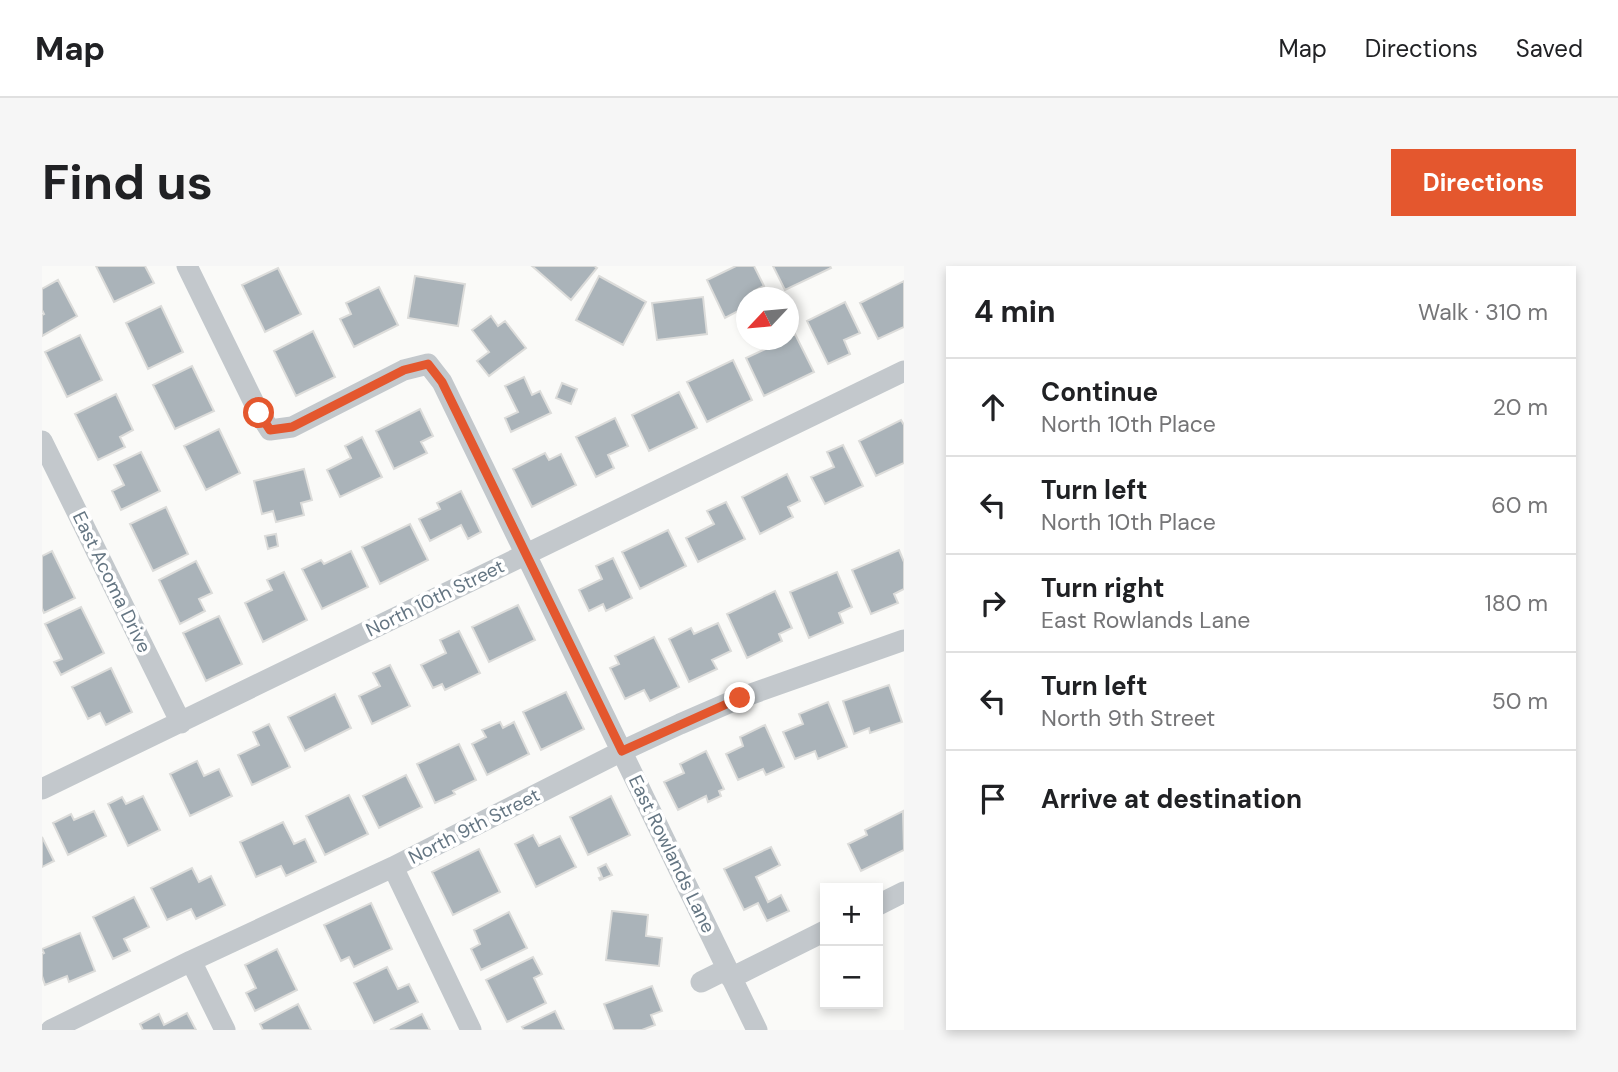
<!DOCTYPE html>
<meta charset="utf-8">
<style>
body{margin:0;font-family:"DM Sans",sans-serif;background:#f6f6f6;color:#202124}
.controls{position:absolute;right:21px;bottom:21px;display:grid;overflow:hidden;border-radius:0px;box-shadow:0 4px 10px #0003}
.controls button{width:63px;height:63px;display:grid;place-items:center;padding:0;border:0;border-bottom:2px solid #e0e0e0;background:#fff;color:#202124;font:35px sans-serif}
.compass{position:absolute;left:694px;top:21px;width:63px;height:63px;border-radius:50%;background:#fff;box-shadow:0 4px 10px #0003;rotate:244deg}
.stop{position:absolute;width:21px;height:21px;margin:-16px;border:5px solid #e4572e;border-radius:50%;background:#fff}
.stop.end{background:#e4572e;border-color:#fff;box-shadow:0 2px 7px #0008}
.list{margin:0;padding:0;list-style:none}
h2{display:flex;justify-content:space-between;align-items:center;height:91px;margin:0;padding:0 28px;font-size:30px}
h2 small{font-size:23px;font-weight:400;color:#757577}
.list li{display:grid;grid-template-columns:46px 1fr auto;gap:21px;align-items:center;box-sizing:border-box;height:98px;padding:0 28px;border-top:2px solid #e0e0e0}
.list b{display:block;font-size:26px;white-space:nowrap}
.list p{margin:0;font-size:23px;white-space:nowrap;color:#757577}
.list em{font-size:23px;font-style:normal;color:#757577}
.icon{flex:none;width:38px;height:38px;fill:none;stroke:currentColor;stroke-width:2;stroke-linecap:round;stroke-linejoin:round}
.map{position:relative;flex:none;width:862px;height:764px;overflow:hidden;border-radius:0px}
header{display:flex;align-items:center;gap:42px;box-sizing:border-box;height:98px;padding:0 35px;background:#fff;border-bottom:2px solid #e0e0e0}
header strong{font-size:33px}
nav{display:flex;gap:38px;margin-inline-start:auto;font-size:24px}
.intro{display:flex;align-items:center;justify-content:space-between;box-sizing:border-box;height:168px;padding:0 42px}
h1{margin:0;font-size:49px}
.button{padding:18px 32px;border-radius:0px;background:#e4572e;color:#fff;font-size:24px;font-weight:700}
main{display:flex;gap:42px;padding:0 42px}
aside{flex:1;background:#fff;border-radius:0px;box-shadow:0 4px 10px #0003}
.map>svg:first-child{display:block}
.building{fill:#aab3b9;stroke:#dcdcda;stroke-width:2}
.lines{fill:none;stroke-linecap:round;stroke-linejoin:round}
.minor{stroke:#c3c8cc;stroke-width:21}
.route{stroke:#e4572e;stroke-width:9}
.labels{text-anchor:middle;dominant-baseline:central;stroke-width:7;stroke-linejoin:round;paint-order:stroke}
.street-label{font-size:19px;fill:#657683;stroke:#fff}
</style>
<header>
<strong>Map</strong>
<nav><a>Map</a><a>Directions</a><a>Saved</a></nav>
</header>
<div class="intro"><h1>Find us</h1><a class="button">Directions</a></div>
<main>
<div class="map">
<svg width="862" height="764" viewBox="0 0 862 764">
<rect width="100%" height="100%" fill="#fafaf8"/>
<!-- building -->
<path class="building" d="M54 0H103L112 17 72 36Z
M490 0H552L555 2 529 34Z
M694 0H712L722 20 712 25 715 32H704V41L683 52 665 14Z
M731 0H788L789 2 743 24Z
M236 2 259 48 223 66 200 19Z
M373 10 423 18 416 60 366 52Z
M557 10 604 36 581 79 534 54Z
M16 14 35 50 0 70V49L2 48 0 44V23Z
M862 15V61L836 73 818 37Z
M337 21 356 59 312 81 298 53 309 48 304 37Z
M661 31 665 68 615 74 610 37Z
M803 36 818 67 802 74 808 88 786 98 765 55Z
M119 40 141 86 106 103 84 57Z
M449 50 456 60 463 55 484 82 447 110 435 95 447 86 430 64Z
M271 65 293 111 254 130 232 85Z
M753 68 772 106 722 130 704 92 743 74H746V72Z
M38 69 60 114 25 131 3 86Z
M691 94 710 134 665 156 645 116Z
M150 100 172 145 133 163 111 119Z
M482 111 490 129 498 125 509 147 469 166 463 152 476 146 463 120Z
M520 117 535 123 529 138 514 132Z
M637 126 655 162 607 185 590 149Z
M74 128 91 164 78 171 83 181 56 194 33 148Z
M378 143 391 170 379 176 385 187 352 203 334 165Z
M573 152 586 180 566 189 572 202 554 211 534 171Z
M859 154 862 159V197L834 210 817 175Z
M177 163 198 207 164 224 142 180Z
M320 171 340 211 298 231 285 204 309 192 303 180Z
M801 179 821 220 783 238 769 211 792 201 785 186Z
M99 186 118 225 79 244 70 225 82 219 72 199Z
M503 187 507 194 519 188 534 219 490 241 471 203Z
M262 203 270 234 259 237 262 249 234 256 231 245 220 248 212 215Z
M745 208 758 235 746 241 751 251 718 268 700 231Z
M419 225 439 266 426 273 419 259 388 275 377 253 398 243 395 237Z
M684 236 703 273 656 296 644 272 672 258 665 245Z
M124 241 146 288 111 305 88 258Z
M368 258 386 294 338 318 320 281Z
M626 264 644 300 598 323 580 286Z
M234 268 236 280 226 283 223 270Z
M857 284 862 296V323L852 328 856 337 829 348 810 304Z
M10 285 33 332 2 347 0 342V290Z
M309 285 326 321 280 343 260 303 279 294 282 298Z
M571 292 590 332 564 345 561 338 547 345 537 324 560 313 554 300Z
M154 295 170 327 157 333 163 345 138 358 117 314Z
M242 306 265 354 221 376 203 337 230 324 225 314Z
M795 306 810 341 797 347 801 357 767 372 748 326Z
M733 325 750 362 737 368 740 375 705 392 685 348Z
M476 339 493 374 447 396 430 361Z
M39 341 62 387 19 409 12 396 20 393 3 358Z
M177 350 200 398 164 415 141 367Z
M676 357 689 385 670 394 675 403 647 416 627 373 649 362 652 368Z
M417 365 438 407 403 424 400 418 391 422 379 399 404 387 398 374Z
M612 371 637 421 608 435 602 424 583 433 568 402 577 398 573 390Z
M348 399 368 440 330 458 317 430 338 420 331 407Z
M69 402 90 446 64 459 58 447 46 453 30 421Z
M847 419 860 456 828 467 827 462 812 468 801 435Z
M524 426 542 463 499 484 481 446Z
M293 428 309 462 263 485 246 451Z
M786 436 805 481 776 493 773 485 753 493 741 466 761 458 757 448Z
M458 456 461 462 472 456 487 488 445 509 430 478 444 471 440 464Z
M227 458 248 501 210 519 196 489 217 479 211 466Z
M723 459 742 501 724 509 721 503 696 514 684 488 701 480 698 471Z
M417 478 434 514 411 525 413 528 393 537 375 498Z
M664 485 682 523 677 525 679 530 666 536 664 530 636 544 622 516 642 507 638 498Z
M155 495 162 510 177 503 190 530 148 550 128 508Z
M364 509 380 541 337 562 321 530Z
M307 529 326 568 283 589 264 550Z
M101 530 118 564 86 580 66 538 80 531 84 538Z
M569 530 588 569 546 589 528 551Z
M52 545 64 570 26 589 11 557 29 548 32 554Z
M861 545 862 584 819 605 806 578 825 569 823 564Z
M241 556 252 578 263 573 274 596 244 610 239 600 214 611 198 576Z
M491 569 497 580 518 570 534 601 494 621 473 578Z
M0 571 12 595 0 601Z
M729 581 738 599 714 611 726 636 739 629 747 645 725 655 716 637 702 644 682 603Z
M437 583 458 626 411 649 390 606Z
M564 598 570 609 558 614 557 612 560 611 556 602Z
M150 602 157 616 169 610 183 639 154 653 149 643 125 654 109 622Z
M92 631 107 661 82 673 88 685 71 693 51 651Z
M329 637 350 683 312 701 307 691 299 695 282 659Z
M570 645 606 649 604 670 620 672 617 700 564 694Z
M467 646 485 682 439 704 429 683 438 678 432 664Z
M38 667 53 705 27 716 25 710 3 719 0 710V688L2 687 0 683Z
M235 683 255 724 213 745 204 727 214 722 203 699Z
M491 691 500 708 492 712 504 737 465 756 444 714Z
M345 701 356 723 367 718 376 736 332 757 312 717Z
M610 720 620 745 609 749 613 759 600 764H572L562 738Z
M256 738 269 764H221L218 758Z
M513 745 522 764H482L480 761Z
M145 747 154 764H101L98 758 117 748 122 759Z
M380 748 388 764H348Z"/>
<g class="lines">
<!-- minor -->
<path class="minor" d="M145 0 217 147 228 164 250 161 362 104 386 98 400 116 715 764
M0 175 139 457
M0 523 862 105
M351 601 429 764
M836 639 862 626
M149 695 183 764
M689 712 783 665
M659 716 685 703
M9 764 149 695 351 601 580 485 638 458 698 432 862 374"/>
</g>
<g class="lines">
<!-- route -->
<path class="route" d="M217 147 228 164 250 161 362 104 386 98 400 116 580 485 698 432"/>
</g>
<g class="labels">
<!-- street labels -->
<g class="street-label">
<text transform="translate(70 316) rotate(64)">East Acoma Drive</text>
<text transform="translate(393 332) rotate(-26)">North 10th Street</text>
<text transform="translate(432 560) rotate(-27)">North 9th Street</text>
<text transform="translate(630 588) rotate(64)">East Rowlands Lane</text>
</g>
</g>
</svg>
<div class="controls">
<button>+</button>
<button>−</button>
</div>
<svg class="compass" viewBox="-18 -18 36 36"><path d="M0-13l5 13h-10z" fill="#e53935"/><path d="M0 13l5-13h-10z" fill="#757577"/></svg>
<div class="stop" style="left:217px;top:147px"></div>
<div class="stop end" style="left:698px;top:432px"></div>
</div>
<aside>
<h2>4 min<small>Walk · 310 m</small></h2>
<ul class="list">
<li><svg class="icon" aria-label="ahead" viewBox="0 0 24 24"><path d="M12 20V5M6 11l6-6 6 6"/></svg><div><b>Continue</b><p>North 10th Place</p></div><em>20 m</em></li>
<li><svg class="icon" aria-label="left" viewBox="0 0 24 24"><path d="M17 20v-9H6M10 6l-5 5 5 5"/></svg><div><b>Turn left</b><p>North 10th Place</p></div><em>60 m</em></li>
<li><svg class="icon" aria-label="right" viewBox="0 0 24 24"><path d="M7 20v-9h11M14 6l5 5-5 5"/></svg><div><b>Turn right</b><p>East Rowlands Lane</p></div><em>180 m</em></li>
<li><svg class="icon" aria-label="left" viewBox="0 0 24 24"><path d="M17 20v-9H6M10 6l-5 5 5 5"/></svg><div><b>Turn left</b><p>North 9th Street</p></div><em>50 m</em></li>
<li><svg class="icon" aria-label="arrive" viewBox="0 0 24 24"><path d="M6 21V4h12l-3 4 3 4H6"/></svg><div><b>Arrive at destination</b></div></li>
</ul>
</aside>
</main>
